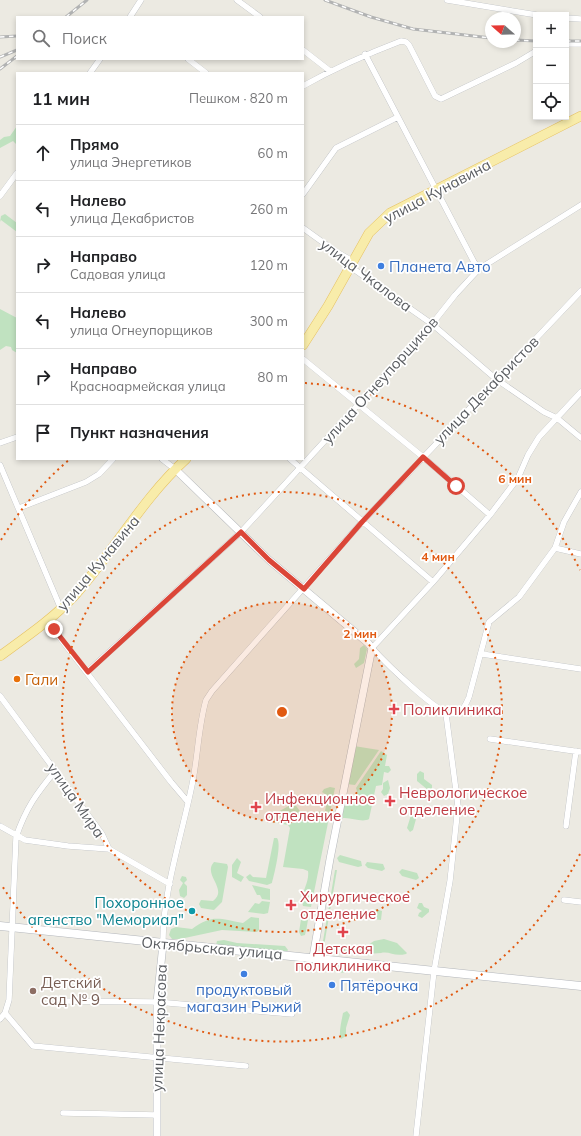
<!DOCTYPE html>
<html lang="ru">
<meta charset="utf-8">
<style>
body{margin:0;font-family:Mulish,sans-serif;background:#f2f2f2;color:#202124}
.controls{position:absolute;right:12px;top:12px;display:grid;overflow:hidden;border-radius:0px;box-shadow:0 2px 6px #0003}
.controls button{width:36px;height:36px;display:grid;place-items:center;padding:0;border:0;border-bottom:1px solid #e0e0e0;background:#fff;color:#202124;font:20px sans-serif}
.compass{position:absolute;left:485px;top:12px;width:36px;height:36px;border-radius:50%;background:#fff;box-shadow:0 2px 6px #0003;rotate:290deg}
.stop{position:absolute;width:12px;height:12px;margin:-9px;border:3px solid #db4638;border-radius:50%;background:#fff}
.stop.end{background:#db4638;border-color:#fff;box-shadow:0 1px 4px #0008}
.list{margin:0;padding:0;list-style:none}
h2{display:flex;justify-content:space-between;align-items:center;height:52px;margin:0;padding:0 16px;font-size:17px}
h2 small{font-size:13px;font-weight:400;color:#757577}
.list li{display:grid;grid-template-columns:26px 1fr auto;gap:12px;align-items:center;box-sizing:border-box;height:56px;padding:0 16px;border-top:1px solid #e0e0e0}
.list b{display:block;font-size:15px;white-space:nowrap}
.list p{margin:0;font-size:13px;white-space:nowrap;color:#757577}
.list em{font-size:13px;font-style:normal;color:#757577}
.icon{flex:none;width:22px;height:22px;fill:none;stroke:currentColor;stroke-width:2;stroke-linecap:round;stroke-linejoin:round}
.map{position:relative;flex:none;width:581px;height:1136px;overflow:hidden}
.search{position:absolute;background:#fff;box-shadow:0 2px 6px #0003;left:16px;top:16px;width:288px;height:44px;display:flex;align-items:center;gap:10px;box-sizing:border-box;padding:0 14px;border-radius:0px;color:#757577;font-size:15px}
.panel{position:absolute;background:#fff;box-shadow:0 2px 6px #0003;left:16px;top:72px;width:288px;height:388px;border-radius:0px}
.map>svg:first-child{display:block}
.green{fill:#c0e2c0}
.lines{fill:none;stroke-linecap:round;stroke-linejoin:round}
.minor-casing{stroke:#b4b7bb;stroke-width:6}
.tertiary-casing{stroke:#b4b7bb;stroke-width:8}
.secondary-casing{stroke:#b3b6bb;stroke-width:9}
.primary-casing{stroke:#e6c161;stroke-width:10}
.minor{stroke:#fff;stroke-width:5.5}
.tertiary{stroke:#fff;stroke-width:7}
.secondary{stroke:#fff;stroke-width:8}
.primary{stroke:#f8ecaa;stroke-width:9}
.rail-casing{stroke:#b2b3b3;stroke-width:3}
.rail{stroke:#fff;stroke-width:1.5;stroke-dasharray:4.5;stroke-linecap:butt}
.route{stroke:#db4638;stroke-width:5}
.ring{fill:none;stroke:#e15910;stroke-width:2;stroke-dasharray:2 4}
.shop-dot{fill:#3f7fe0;stroke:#fff;stroke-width:1.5}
.food-dot{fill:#e8710a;stroke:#fff;stroke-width:1.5}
.health-dot{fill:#e0444e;stroke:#fff;stroke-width:1.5}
.culture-dot{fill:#0f9aa8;stroke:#fff;stroke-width:1.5}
.education-dot{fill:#8d6e63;stroke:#fff;stroke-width:1.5}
.labels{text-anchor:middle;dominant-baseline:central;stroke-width:3.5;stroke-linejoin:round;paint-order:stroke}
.street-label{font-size:15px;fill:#5a5d61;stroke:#fff}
.shop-label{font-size:15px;fill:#366cbe;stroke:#fff;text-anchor:start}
.food-label{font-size:15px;fill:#c56008;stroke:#fff;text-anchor:start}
.health-label{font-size:15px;fill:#be3a42;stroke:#fff;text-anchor:start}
.culture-label{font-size:15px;fill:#0d838f;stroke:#fff;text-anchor:end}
.education-label{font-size:15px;fill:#785e54;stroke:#fff;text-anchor:start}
.centre{fill:#e15910;stroke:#fff;stroke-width:2}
.ring-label{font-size:12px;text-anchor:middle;font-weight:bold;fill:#e15910;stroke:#fff;stroke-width:3.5;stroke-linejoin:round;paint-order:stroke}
</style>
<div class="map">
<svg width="581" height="1136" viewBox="0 0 581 1136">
<rect width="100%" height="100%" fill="#eceae2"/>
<!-- green -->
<path class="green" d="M17 126V145L13 141 0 148V140L4 137 10 136Z
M5 214 17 223V232L1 220 0 222 1 216Z
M0 309 17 318V353L12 350 11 347 6 346 0 350Z
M364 645 367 649 364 663 356 668 354 664 359 659 360 648Z
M354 746 379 750 355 785 346 784Z
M381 751 387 755 385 766H389L391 770 388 773 384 772 382 785 376 786 369 819C362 823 351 817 343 818V806C355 806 360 799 356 788Z
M420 771 424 773V779L432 785V789L435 791 433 796 429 795 428 790 417 781V774Z
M388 780 390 788 388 794 384 796 381 792 383 789V783Z
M330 787 335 788 311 907 303 906C299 894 310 883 308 871L303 869 283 867 290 828 288 825 267 821V818L294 803 305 818H310L314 812 325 811 328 796 322 792 324 789Z
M411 815H414L416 819 413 830 410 832 407 828Z
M274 838H277C282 844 274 875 272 883L267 885 249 881 246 877 250 874 253 877 266 878Z
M340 855 361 861 362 866 358 867 339 862 337 858Z
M237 858 241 862 237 873 244 877 241 882 232 877V865Z
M214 862 227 864 228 867 222 902 214 910 201 908 199 904 201 900 213 901C229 889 202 875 214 862Z
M367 862 383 864 385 869 382 871 368 868 365 865Z
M402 869 417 873 419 878 416 880 402 876 399 872Z
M335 870H337L324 946 362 949 374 941 384 939 397 943 407 953 406 954C394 957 390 951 381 953 362 955 344 952 324 951L322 947Z
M182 876 186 877 187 880 184 883 187 886V895L184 898 180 896 179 890 183 883 180 880Z
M252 885 270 889V900L262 899 260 895H257Z
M262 901 270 902 268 913 264 914 248 912 255 903 259 904Z
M419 903H422L424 907 429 909V912L422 918 418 916 419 913 422 911 417 908Z
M376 909 382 911 381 920 373 919 370 917 371 914Z
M307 910 309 912C308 920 307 927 305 935L301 936 299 932 302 913Z
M251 917 259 918V930L257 932 222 930 180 939H172L169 935 171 929 176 927 192 929C213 914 219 919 243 923Z
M224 940 237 943 285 946 288 950 286 953 216 945 217 941Z
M323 964 346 967 345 973 323 970Z
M347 1011 350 1015 346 1028V1036L341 1039C338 1034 342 1019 343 1013Z"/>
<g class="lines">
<!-- minor casing -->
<g class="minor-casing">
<path id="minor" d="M237 0 260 17
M447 0 537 15
M130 17 141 0
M566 18 581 19
M566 44H581
M303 50 330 71
M365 54 474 262 479 269
M188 59 206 73
M90 73 100 59
M303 86C335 68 367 54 401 41L406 42 409 45 435 96 441 99 516 63 536 51
M303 194 336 148 398 117
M0 196 17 173
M303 228 335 251 349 259 355 270 432 324 496 379 544 412 557 418 581 438
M303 359 423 457 490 515
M581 392 539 437 528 455 518 478 490 515 433 582 372 648C384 661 439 716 453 714 462 714 466 704 469 697L489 622 519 597 555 548 564 522 581 492
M0 443 17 437
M162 459 175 469
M290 459 433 582
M0 465 61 609
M19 508 86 482 99 474 113 459
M555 548 581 554
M47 621 171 782 188 802
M482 654 581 669
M87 672 241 532 432 324 455 295 479 269 581 205
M0 696 102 834 109 849 170 884
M490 739 581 752
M0 826 25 840 68 846 109 849
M566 826 576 751
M564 900 581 902
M163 944C162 894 182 835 192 785 198 757 198 728 206 700L212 691 362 522 581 291
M59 1001 157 1002 292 1014
M5 1013 33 1046 246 1066
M0 1019 5 1013 9 1000 16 837C26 808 36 794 56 770
M63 1113 157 1115
M416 1136 434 971 450 881 458 806 446 714"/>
</g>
<!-- tertiary casing -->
<g class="tertiary-casing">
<path id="tertiary" d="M175 469 269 560 368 643 372 648 330 859 313 957
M157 1136V1002L163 944"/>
</g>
<!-- secondary casing -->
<g class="secondary-casing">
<path id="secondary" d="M0 926 581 986"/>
</g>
<!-- primary casing -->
<g class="primary-casing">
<path id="primary" d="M303 345 328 306 369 233 390 213 402 207 581 116
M0 656C26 637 54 618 76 594 114 551 143 498 186 459"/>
</g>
<!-- minor -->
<use href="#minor" class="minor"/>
<!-- tertiary -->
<use href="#tertiary" class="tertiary"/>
<!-- secondary -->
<use href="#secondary" class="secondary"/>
<!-- primary -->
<use href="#primary" class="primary"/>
<!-- rail casing -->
<g class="rail-casing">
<path id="rail" d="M325 0 371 17 413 29 491 38
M66 17 87 0
M0 37 17 36
M515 40 536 41
M566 41H581
M0 57 17 50
M0 69 17 56"/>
</g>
<!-- rail -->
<use href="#rail" class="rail"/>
</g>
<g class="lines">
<!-- route -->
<path class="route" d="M54 629 88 672 241 532 269 560 304 589 362 522 423 457 456 486"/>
</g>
<!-- distance rings -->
<circle cx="282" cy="712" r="110" fill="#e15910" fill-opacity=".12"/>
<g class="ring">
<circle cx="282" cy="712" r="110"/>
<circle cx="282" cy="712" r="220"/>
<path d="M580 854A330 330 0 0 1 1 884M1 540A330 330 0 0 1 70 459M305 383A330 330 0 0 1 580 570"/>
</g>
<!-- markers -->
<g class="shop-dot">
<circle cx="381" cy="266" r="4"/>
<circle cx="244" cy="974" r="4"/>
<circle cx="332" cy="985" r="4"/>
</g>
<circle class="food-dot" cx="17" cy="679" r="4"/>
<g class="health-dot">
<path d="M392 703h4v4h4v4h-4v4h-4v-4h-4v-4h4z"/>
<path d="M388 795h4v4h4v4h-4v4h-4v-4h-4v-4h4z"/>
<path d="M254 801h4v4h4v4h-4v4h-4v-4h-4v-4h4z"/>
<path d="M289 899h4v4h4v4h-4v4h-4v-4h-4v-4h4z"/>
<path d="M341 926h4v4h4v4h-4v4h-4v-4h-4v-4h4z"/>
</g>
<circle class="culture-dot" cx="192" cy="911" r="4"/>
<circle class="education-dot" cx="33" cy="991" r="4"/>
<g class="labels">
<!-- street labels -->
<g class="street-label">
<text transform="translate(437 191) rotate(-28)">улица Кунавина</text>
<text transform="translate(366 275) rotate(37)">улица Чкалова</text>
<text transform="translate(380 380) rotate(-48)">улица Огнеупорщиков</text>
<text transform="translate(486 390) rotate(-46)">улица Декабристов</text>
<text transform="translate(98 563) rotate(-50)">улица Кунавина</text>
<text transform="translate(76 800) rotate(55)">улица Мира</text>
<text transform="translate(212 948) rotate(5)">Октябрьская улица</text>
<text transform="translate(159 1028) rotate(-88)">улица Некрасова</text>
</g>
<!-- shop labels -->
<g class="shop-label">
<text x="389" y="266">Планета Авто</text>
<text x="340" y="985">Пятёрочка</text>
<text x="244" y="989" text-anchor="middle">продуктовый<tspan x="244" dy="17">магазин Рыжий</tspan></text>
</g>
<!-- food labels -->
<g class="food-label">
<text x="25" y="679">Гали</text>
</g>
<!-- health labels -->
<g class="health-label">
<text x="403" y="709">Поликлиника</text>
<text x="399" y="792">Неврологическое<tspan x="399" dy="17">отделение</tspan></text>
<text x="265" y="798">Инфекционное<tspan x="265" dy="17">отделение</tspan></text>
<text x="300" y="896">Хирургическое<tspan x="300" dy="17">отделение</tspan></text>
<text x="343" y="948" text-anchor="middle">Детская<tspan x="343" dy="17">поликлиника</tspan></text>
</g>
<!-- culture labels -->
<g class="culture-label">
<text x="184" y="902">Похоронное<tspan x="184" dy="17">агенство "Мемориал"</tspan></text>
</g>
<!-- education labels -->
<g class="education-label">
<text x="41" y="982">Детский<tspan x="41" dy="17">сад № 9</tspan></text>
</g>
</g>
<circle cx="282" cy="712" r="6" class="centre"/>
<g class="ring-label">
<text x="515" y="483">6 мин</text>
<text x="438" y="561">4 мин</text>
<text x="360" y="638">2 мин</text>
</g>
</svg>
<div class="controls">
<button>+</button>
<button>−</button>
<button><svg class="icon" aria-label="locate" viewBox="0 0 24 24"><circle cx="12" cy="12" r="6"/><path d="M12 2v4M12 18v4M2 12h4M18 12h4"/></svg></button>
</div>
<svg class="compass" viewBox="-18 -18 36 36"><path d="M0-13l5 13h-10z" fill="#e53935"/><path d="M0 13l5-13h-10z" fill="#757577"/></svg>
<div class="stop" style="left:456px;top:486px"></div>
<div class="stop end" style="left:54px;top:629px"></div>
<div class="search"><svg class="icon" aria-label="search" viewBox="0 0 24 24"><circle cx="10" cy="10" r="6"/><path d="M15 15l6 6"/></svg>Поиск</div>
<section class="panel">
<h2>11 мин<small>Пешком · 820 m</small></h2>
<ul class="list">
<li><svg class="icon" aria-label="ahead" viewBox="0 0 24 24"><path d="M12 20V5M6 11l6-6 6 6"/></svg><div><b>Прямо</b><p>улица Энергетиков</p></div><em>60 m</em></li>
<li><svg class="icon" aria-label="left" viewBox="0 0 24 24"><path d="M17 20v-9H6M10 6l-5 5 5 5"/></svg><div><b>Налево</b><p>улица Декабристов</p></div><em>260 m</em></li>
<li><svg class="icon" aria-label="right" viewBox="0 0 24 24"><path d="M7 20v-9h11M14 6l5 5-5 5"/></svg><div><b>Направо</b><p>Садовая улица</p></div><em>120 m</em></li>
<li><svg class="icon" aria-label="left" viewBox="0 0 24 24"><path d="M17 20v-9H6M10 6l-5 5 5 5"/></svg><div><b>Налево</b><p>улица Огнеупорщиков</p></div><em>300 m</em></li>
<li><svg class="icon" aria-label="right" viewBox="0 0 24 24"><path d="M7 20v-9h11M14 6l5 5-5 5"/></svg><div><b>Направо</b><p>Красноармейская улица</p></div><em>80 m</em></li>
<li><svg class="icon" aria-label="arrive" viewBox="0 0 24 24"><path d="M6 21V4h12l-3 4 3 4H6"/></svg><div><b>Пункт назначения</b></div></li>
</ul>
</section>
</div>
